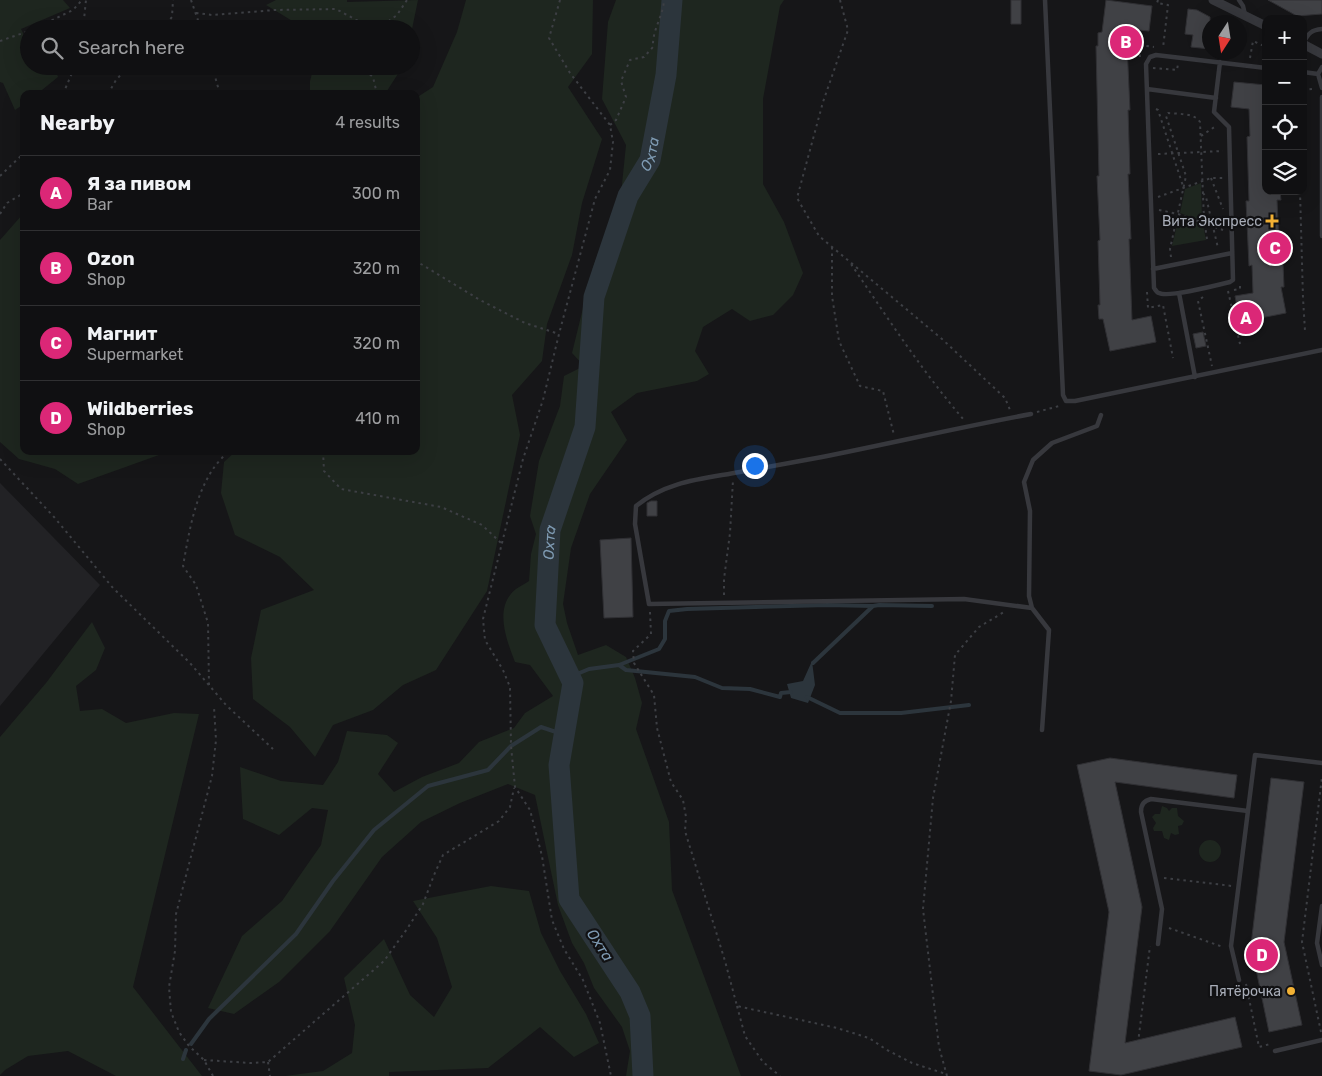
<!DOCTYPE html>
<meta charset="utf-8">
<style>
body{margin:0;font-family:Rubik,sans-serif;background:#19191b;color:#f1f3f6}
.controls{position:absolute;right:15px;top:15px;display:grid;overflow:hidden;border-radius:10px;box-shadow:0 5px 20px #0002}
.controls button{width:45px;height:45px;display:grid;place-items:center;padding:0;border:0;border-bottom:1px solid #303032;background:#101012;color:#f1f3f6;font:25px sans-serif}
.compass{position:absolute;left:1202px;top:15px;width:45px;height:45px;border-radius:50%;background:#101012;box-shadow:0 5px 20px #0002;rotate:192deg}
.you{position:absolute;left:754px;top:465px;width:18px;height:18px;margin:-12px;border:4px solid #fff;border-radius:50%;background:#1a73e8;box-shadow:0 0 0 8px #1a73e833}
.badge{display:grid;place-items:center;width:32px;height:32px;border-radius:50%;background:#db2777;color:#fff;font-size:16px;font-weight:700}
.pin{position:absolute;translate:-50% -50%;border:2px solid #fff;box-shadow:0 1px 5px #0006}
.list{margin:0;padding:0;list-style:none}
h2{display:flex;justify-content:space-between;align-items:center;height:65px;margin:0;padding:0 20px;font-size:21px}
h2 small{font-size:16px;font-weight:400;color:#9c9d9f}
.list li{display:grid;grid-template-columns:32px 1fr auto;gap:15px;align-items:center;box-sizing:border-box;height:75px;padding:0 20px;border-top:1px solid #303032}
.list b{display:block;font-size:19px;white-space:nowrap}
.list p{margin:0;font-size:16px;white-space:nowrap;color:#9c9d9f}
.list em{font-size:16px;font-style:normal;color:#9c9d9f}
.icon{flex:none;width:28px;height:28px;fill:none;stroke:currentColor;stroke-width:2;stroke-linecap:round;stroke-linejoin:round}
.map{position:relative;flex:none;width:1322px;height:1076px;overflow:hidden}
.search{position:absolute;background:#101012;box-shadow:0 5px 20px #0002;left:20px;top:20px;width:400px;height:55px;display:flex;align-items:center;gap:12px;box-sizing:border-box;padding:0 18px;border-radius:28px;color:#9c9d9f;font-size:19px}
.panel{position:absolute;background:#101012;box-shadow:0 5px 20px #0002;left:20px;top:90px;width:400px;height:365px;border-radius:10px}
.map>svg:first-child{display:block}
.built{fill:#222225}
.green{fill:#1e261f}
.water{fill:#2c353c}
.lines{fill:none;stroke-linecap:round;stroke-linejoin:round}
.stream{stroke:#2c353c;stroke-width:4}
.river{stroke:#2c353c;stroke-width:21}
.building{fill:#404145;stroke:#303034}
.path{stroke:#3d3f44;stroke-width:2;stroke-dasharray:2.5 4;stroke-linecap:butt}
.lane{stroke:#37383d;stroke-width:4.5}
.street{stroke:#37383d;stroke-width:9}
.poi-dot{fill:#f2b134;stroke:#111113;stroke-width:2}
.labels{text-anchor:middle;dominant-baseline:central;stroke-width:4.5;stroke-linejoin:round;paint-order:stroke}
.poi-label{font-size:14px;fill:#a8adb8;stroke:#111113;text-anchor:end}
.water-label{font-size:15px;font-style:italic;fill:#7f9bb3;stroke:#111113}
</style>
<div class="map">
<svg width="1322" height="1076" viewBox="0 0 1322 1076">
<rect width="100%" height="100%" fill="#161618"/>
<!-- built -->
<path class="built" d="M0 483 100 585 0 706Z"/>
<!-- green -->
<path class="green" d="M0 0H63L70 8 21 29 29 45V66H54L58 77 37 94H24V104L15 110 3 83 0 82Z
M276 0H347V2L418 0 411 34V29H301L299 25 266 5Z
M466 0H593L592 54 568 87 602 139 582 203 572 255 547 324 542 361 512 395 520 435 487 591 436 670 403 685 373 710 333 725 315 757 290 727 253 699 251 658 261 610 314 590 280 557 235 535 221 493 224 462 236 451H416V98L433 87 457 32Z
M616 0H784L780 6 763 99V184L784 222 803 273 793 295 773 315 750 321 732 309 703 327 695 351 709 374 697 381 637 393 611 412 627 440 590 494 571 548 563 604 567 623 578 655 606 645 626 657 635 678 642 703 636 729 669 822 672 890 741 1076H626L630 1051 622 1027 594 988 584 963 572 943 558 905 535 795 508 784 460 803 421 822 382 857 330 931 279 982 234 1014 208 1008 242 936 282 901 321 845 328 810 312 808 279 835 243 819 240 767 281 781 323 785 338 762 347 731 387 735 398 743 378 774 394 792 422 777 459 763 479 742 514 728 525 713 553 696 530 665 515 662C507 641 493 607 516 589 520 586 525 584 529 581L531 554 536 534 530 516 539 461 560 406 564 376 584 366 572 353 593 267 621 194 626 145 602 99 608 22Z
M314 66H403L385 94H310V81Z
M1201 183 1202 221 1180 213 1185 189Z
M22 215H24V451H165L159 455 78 484 55 469 19 459 0 442V240Z
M1179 216 1203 225 1206 240 1172 246Z
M92 622 105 648 96 670 76 686 80 711 102 709 126 723 174 713 199 714 133 987 202 1076H116L68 1051 28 1056 5 1070 0 1075V737L46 683Z
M1162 806 1167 808 1169 811 1172 808H1177L1178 816 1184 821 1182 825 1178 826 1179 834 1175 835 1171 833 1169 840 1164 838 1162 831H1154L1153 828 1156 823 1152 817 1155 814H1160Z
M1199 851a11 11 0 1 1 22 0a11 11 0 1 1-22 0Z
M491 886 529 891 541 933 560 971 586 1014 599 1043 574 1057 540 1027 488 1068 389 1072V1076H285L323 1071 352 1053 355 1025 344 978 384 939 410 995 434 1017 452 987 437 938 413 901Z"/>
<!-- water -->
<path class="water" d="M812 661 815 685 808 703 791 698 787 684 803 681Z"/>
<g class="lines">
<!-- stream -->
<path class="stream" d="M813 663 873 606 879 605 932 606
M619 665 626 670 695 677 722 688 750 689 780 697 781 693 791 692
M570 677 589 669 619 665 659 649 665 639V621L669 611 687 609 827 605 873 606
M807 697 840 713H901L969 705
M191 1044 209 1019 296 934 333 881 374 830 428 786 488 770 511 746 541 727 559 733 562 749
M183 1059 186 1050"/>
<!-- river -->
<path class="river" id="s1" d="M643 1076 640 1016 630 992 569 899 559 765 573 683 545 625 550 530 585 427 594 297 628 196 650 160 666 75 672 0"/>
</g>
<!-- building -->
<path class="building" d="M1011 0H1021V24H1011Z
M1106 0 1152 6 1149 31 1128 29 1129 45H1127L1130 110H1128L1130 174H1128L1131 239H1129L1132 320 1151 316 1156 342 1110 351 1103 319H1099L1098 305H1100L1098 241 1100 240 1097 176H1099L1096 46H1098V33L1102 32Z
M1268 0H1322V14L1297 16Z
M1188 9 1197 10 1210 17V49L1191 47 1193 35 1185 34Z
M1234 82 1266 85V191H1280L1281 200H1277L1280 264H1283L1284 287H1281L1286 313 1240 322 1235 296 1253 293 1252 265 1249 266 1246 201H1249L1247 137 1250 136 1249 109 1231 107Z
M1203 332 1206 346 1196 348 1193 334Z
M651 501H657V516H647V503Z
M631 538 633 617 604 618 600 540Z
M1110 758 1237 775 1234 798 1115 782 1142 907 1125 1043 1235 1017 1242 1047 1121 1075 1089 1071 1109 912 1077 765Z
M1271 778 1304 782 1284 942 1302 1025 1269 1032 1251 945Z"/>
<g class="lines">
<!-- path -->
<path class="path" d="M191 0 201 29
M560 0 549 38 570 73 610 125 613 142 610 170 595 199 559 334 543 400 523 459 483 619 485 640 503 670 510 687 511 746 515 787 530 810 542 856 552 920 564 949 583 980 600 1023 611 1076
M840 0 848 30 823 102 797 198 819 236 942 339 1005 398 1010 410
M1158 0 1157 3 1168 5 1163 48
M196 13 212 15 275 10 336 9 373 29
M34 29 73 10 82 0
M83 29 86 0
M162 29 172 17 173 0
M378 29 397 15 407 0
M0 41 29 31
M1140 57 1139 45 1154 47
M1250 58 1253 41 1266 47
M212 66 220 94
M360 66 373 77 377 94
M1153 68 1177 70 1178 64
M1303 90 1313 89
M63 94 75 66
M108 94 116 80 129 66
M1156 109 1158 110 1183 186
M610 125 616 120 626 97 621 81 630 60 644 57 653 47C652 30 663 17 664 0
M1201 136 1216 126
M1158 154 1223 151
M0 176 24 153
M1211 178 1223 209
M1300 191 1303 298 1305 331
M1203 193 1206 197 1218 248
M1158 197 1211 178H1223
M1159 210 1178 214 1223 230
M0 214 7 203 24 193
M832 247V296L839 341 860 386 883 391 894 435
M1171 257 1170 249 1186 176 1166 116 1168 113C1178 114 1195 113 1200 122L1204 219 1207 239
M416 259 421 264 480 300 525 323 559 334
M851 264C887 317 922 371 964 420
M1234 290 1240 289V285
M1228 291 1240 344
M1147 292 1148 308 1163 305 1173 358
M1203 297 1198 301 1212 366
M1037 412 1059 406
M323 451 324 471 341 489 441 507 482 525 501 543
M0 459 54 517 113 588 190 663 226 705 273 749
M724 595V579L730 533 733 480
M650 612 651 634 633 651 634 663 654 695 657 728 671 782 683 800 686 817 685 831 725 961 737 1006 837 1028 869 1038 887 1050 912 1063 946 1074
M209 685 208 623 196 585 183 566C189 533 194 498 213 469 217 463 223 457 228 451
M1164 878 1232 886
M1169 928 1223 947
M1246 984 1259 1047 1270 1044
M737 1006 745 1036 763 1062 780 1076
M1321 1032 1302 942 1322 777
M1138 1043 1150 946
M204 1060 250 1063 268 1062 384 961 407 929 423 904 434 875 443 855 499 821 510 807 514 788
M268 1062 270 1076
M213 1076 204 1060 189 1046 179 1032 171 1012 169 987 175 951 176 914 212 776 216 740 214 707
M947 1076 939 1047 923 909 933 798 951 701 955 655 979 627 1004 612"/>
<!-- lane -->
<path class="lane" d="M1045 0 1063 395 1066 401H1075L1322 350
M1239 0 1243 6 1245 15
M1303 43C1309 33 1311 30 1322 29
M1220 62 1214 112 1229 127 1233 280 1230 282C1218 285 1168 298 1159 293 1157 293 1155 289 1154 288L1146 64 1150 57 1156 55 1266 68
M1322 67 1318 74 1322 88
M1303 72 1318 74
M1147 89 1216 98
M1322 97V236
M1153 269 1232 253
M1179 293 1195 377
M1031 414C961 427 892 443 822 457 795 462 767 467 740 472 702 479 667 481 636 506L635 524 649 604 964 599 1032 608 1049 630 1042 730
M1032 608 1029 596 1030 511 1024 482 1033 460 1052 443 1097 426 1101 415
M1322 906 1317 943 1322 965
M1158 944 1162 909 1141 812C1141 804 1144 801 1151 799L1248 811
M1239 980 1231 946 1255 755 1322 763
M1275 1051 1322 1040"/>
<!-- street -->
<path class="street" d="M1213 0 1266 26
M1303 44 1322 54"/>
</g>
<!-- markers -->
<g class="poi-dot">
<path d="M1269.5 213.5h5v5h5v5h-5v5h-5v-5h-5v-5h5z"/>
<circle cx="1291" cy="991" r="5"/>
</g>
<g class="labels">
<!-- poi labels -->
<g class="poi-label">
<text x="1262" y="221">Вита Экспресс</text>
<text x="1281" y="991">Пятёрочка</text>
</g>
<!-- water labels -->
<g class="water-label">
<text stroke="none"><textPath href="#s1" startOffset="968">Охта</textPath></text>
<text stroke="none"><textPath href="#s1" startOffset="562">Охта</textPath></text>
<text transform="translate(600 945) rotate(57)">Охта</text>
</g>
</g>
</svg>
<div class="controls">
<button>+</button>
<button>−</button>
<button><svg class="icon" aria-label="locate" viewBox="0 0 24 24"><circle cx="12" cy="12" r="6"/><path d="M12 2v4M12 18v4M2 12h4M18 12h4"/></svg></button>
<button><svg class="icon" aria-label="layers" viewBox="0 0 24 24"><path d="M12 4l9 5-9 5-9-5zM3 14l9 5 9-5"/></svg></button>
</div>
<svg class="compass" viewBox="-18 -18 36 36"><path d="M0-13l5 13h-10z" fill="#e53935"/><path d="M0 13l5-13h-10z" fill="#9c9d9f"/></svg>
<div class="you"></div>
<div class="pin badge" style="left:1246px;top:318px">A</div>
<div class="pin badge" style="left:1126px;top:42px">B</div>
<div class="pin badge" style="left:1275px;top:248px">C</div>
<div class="pin badge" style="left:1262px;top:955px">D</div>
<div class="search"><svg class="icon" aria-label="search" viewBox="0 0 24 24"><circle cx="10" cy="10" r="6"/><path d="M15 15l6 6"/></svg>Search here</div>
<section class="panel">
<h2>Nearby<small>4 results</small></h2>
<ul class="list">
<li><span class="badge">A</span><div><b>Я за пивом</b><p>Bar</p></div><em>300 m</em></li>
<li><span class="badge">B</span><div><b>Ozon</b><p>Shop</p></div><em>320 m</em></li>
<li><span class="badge">C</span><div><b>Магнит</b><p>Supermarket</p></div><em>320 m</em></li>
<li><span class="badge">D</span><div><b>Wildberries</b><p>Shop</p></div><em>410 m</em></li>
</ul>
</section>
</div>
